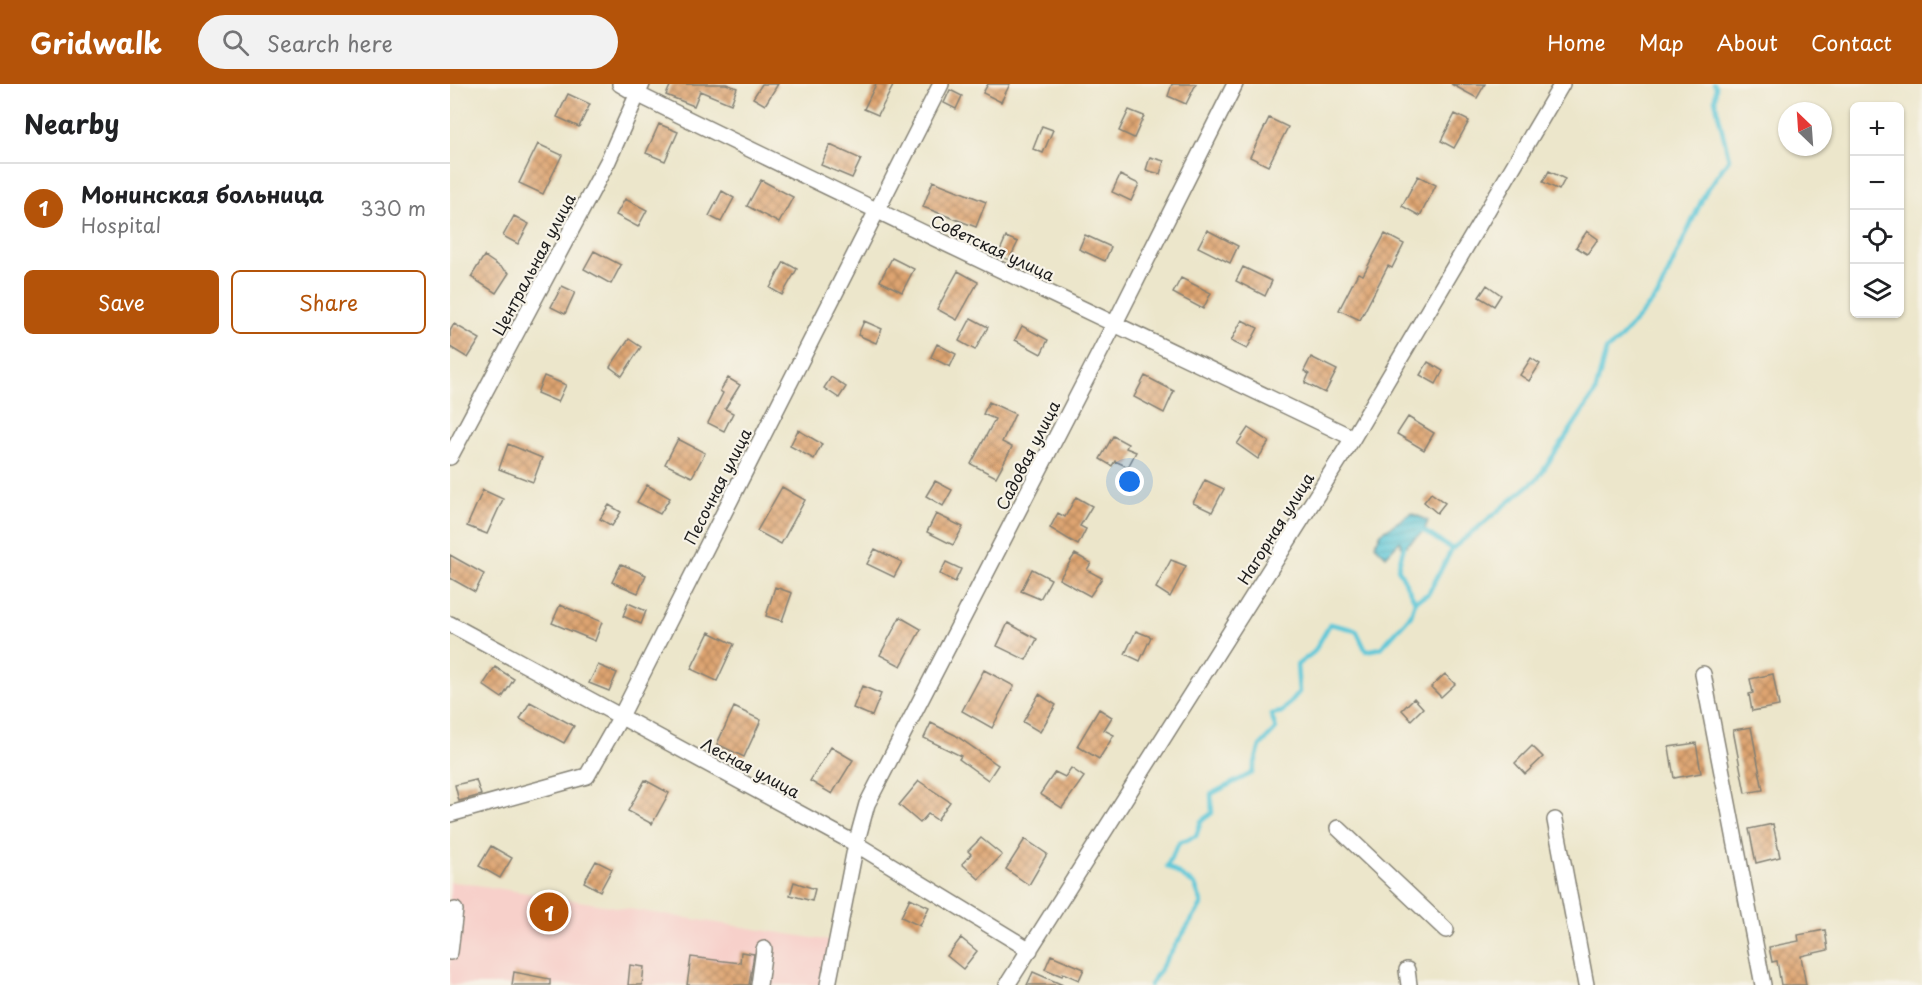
<!DOCTYPE html>
<meta charset="utf-8">
<style>
body{margin:0;font-family:"Playpen Sans",sans-serif;background:#f2f2f2;color:#202124}
.controls{position:absolute;right:18px;top:18px;display:grid;overflow:hidden;border-radius:9px;box-shadow:0 2px 4px #0004}
.controls button{width:54px;height:54px;display:grid;place-items:center;padding:0;border:0;border-bottom:2px solid #e0e0e0;background:#fff;color:#202124;font:30px sans-serif}
.compass{position:absolute;left:1328px;top:18px;width:54px;height:54px;border-radius:50%;background:#fff;box-shadow:0 2px 4px #0004;rotate:335deg}
.you{position:absolute;left:680px;top:398px;width:21px;height:21px;margin:-15px;border:4px solid #fff;border-radius:50%;background:#1a73e8;box-shadow:0 0 0 9px #1a73e833}
.badge{display:grid;place-items:center;width:39px;height:39px;border-radius:50%;background:#b45309;color:#fff;font-size:20px;font-weight:700}
.pin{position:absolute;translate:-50% -50%;border:3px solid #fff;box-shadow:0 2px 6px #0006}
.list{margin:0;padding:0;list-style:none}
h2{display:flex;justify-content:space-between;align-items:center;height:78px;margin:0;padding:0 24px;font-size:26px}
h2 small{font-size:20px;font-weight:400;color:#757577}
.list li{display:grid;grid-template-columns:39px 1fr auto;gap:18px;align-items:center;box-sizing:border-box;height:90px;padding:0 24px;border-top:2px solid #e0e0e0}
.list b{display:block;font-size:22px;white-space:nowrap}
.list p{margin:0;font-size:20px;white-space:nowrap;color:#757577}
.list em{font-size:20px;font-style:normal;color:#757577}
.actions{display:flex;gap:12px;padding:18px 24px}
.actions a{flex:1;padding:14px 0;border:2px solid #b45309;border-radius:9px;text-align:center;font-size:21px;color:#b45309}
.actions .main{background:#b45309;color:#fff}
.icon{flex:none;width:33px;height:33px;fill:none;stroke:currentColor;stroke-width:2;stroke-linecap:round;stroke-linejoin:round}
.map{position:relative;flex:none;width:1472px;height:901px;overflow:hidden}
header{display:flex;align-items:center;gap:36px;box-sizing:border-box;height:84px;padding:0 30px;background:#b45309;color:#fff}
header strong{font-size:28px}
nav{display:flex;gap:33px;margin-inline-start:auto;font-size:21px}
.search{width:420px;height:54px;background:#f2f2f2;display:flex;align-items:center;gap:15px;box-sizing:border-box;padding:0 21px;border-radius:33px;color:#757577;font-size:22px}
main{display:flex}
aside{flex:1;background:#fff}
.map>svg:first-child{display:block}
.built{fill:#f7d0ca}
.water{fill:url(#water-rules);stroke:#3c727a;stroke-width:1.5}
.lines{fill:none;stroke-linecap:round;stroke-linejoin:round}
.stream{stroke:#5dc7d8;stroke-width:4.5}
.building{fill:url(#building-cross-hatch)}
.minor-casing{stroke:#848174;stroke-width:18}
.minor{stroke:#fff;stroke-width:15}
.labels{text-anchor:middle;dominant-baseline:central;stroke-width:4.5;stroke-linejoin:round;paint-order:stroke}
.street-label{font-size:16px;fill:#1c1c1c;stroke:#f7f3e8}
</style>
<header>
<strong>Gridwalk</strong>
<div class="search"><svg class="icon" aria-label="search" viewBox="0 0 24 24"><circle cx="10" cy="10" r="6"/><path d="M15 15l6 6"/></svg>Search here</div>
<nav><a>Home</a><a>Map</a><a>About</a><a>Contact</a></nav>
</header>
<main>
<aside>
<h2>Nearby<small></small></h2>
<ul class="list">
<li><span class="badge">1</span><div><b>Монинская больница</b><p>Hospital</p></div><em>330 m</em></li>
</ul>
<div class="actions"><a class="main">Save</a><a>Share</a></div>
</aside>
<div class="map">
<svg width="1472" height="901" viewBox="0 0 1472 901">
<defs>
<pattern id="water-rules" width="6" height="5" patternUnits="userSpaceOnUse" patternTransform="scale(1.5)"><rect width="6" height="5" fill="#5dc7d8"/><path d="M0 2.5h6" fill="none" stroke="#50aab9"/></pattern>
<pattern id="building-cross-hatch" width="8" height="8" patternUnits="userSpaceOnUse" patternTransform="scale(1.5)"><rect width="8" height="8" fill="#dea471"/><path d="M0 0l8 8M0 8l8-8" fill="none" stroke="#b3855c"/></pattern>
</defs>
<rect width="100%" height="100%" fill="#f7f3e8"/>
<filter id="ink" filterUnits="userSpaceOnUse"><feTurbulence type="fractalNoise" baseFrequency=".0167" numOctaves="2"/><feDisplacementMap in="SourceGraphic" scale="12" xChannelSelector="R" yChannelSelector="G"/><feConvolveMatrix kernelMatrix="1 2 1 2 8 2 1 2 1" color-interpolation-filters="sRGB"/></filter>
<filter id="wash" filterUnits="userSpaceOnUse"><feTurbulence type="fractalNoise" baseFrequency=".008" numOctaves="4" result="noise"/><feDisplacementMap in="SourceGraphic" scale="24" xChannelSelector="R" yChannelSelector="G"/><feGaussianBlur stdDeviation="1.35" result="paint"/><feColorMatrix in="noise" values="0 0 0 0 0 0 0 0 0 0 0 0 0 0 0 0 0 1.4 0 .05"/><feComposite in="paint" operator="in"/></filter>
<g filter="url(#wash)">
<rect width="100%" height="100%" fill="#ece6cb"/>
<!-- built -->
<path class="built" d="M0 798 14 799 382 857 372 901H0Z"/>
<!-- water -->
<path class="water" d="M961 429 978 437 974 447 952 465 950 457 936 472 925 461 931 449Z"/>
<g class="lines">
<!-- stream -->
<path class="stream" d="M969 447H974L1002 465
M954 462 948 484 965 517
M700 901 752 820 745 801 717 782 729 759 746 752 751 737 762 729 761 710 802 689 810 662 826 645 821 630 832 628 849 608 847 581 864 568 880 540 906 546 916 567 931 564 961 531 965 517 978 510 1002 465 1088 394 1145 309 1156 266 1167 258 1208 211 1255 109 1279 75 1265 16 1266 3 1264 0"/>
</g>
<g id="blocks">
<!-- building -->
<path class="building" d="M221 0H276L287 4 281 20 250 7 244 22 216 11Z
M312 0H328L315 21 303 14Z
M426 0H444L428 31 414 25Z
M538 0H560L551 18 533 9Z
M722 0H746L736 20 718 12Z
M1001 0H1035L1027 14Z
M500 6 512 12 506 25 494 19Z
M118 10 140 20 129 43 107 33Z
M679 26 694 32 684 54 669 47Z
M1005 30 1019 37 1004 64 991 57Z
M819 34 838 43 818 82 800 73Z
M209 40 228 48 215 77 196 69Z
M592 42 603 46 593 69 583 65Z
M88 60 112 71 93 110 69 99Z
M380 61 411 75 402 94 371 81Z
M700 73 714 77 710 90 696 86Z
M1099 87 1115 95 1109 106 1093 98Z
M670 91 689 100 681 117 662 108Z
M968 92 986 101 970 132 952 122Z
M311 96 343 113 329 139 297 122Z
M483 97 536 118 526 143 473 123Z
M272 107 284 114 271 138 259 132Z
M175 115 197 126 188 143 166 131Z
M64 132 79 140 68 160 53 152Z
M757 146 788 162 780 179 748 163Z
M1137 147 1148 155 1137 170 1126 163Z
M935 150 954 160 942 184 938 182 910 236 889 226 908 189 913 191Z
M635 151 661 163 655 177 629 165Z
M556 153 568 158 559 176 548 171Z
M144 167 171 181 161 200 134 185Z
M34 172 59 189 46 209 21 193Z
M442 174 464 185 452 208 430 197Z
M334 178 347 185 332 211 320 204Z
M793 183 822 197 815 212 786 197Z
M508 187 528 198 507 236 487 225Z
M731 194 761 209 753 225 723 209Z
M1037 201 1051 211 1044 222 1029 213Z
M112 202 125 208 115 230 101 223Z
M521 234 538 243 525 266 509 257Z
M792 236 808 244 797 265 781 257Z
M414 237 432 245 426 259 408 251Z
M4 240 30 255 18 274 0 263V247Z
M572 242 598 256 591 270 565 256Z
M179 255 191 263 172 292 160 283Z
M487 260 506 270 500 283 481 273Z
M861 273 887 286 875 309 855 299 859 290 854 287Z
M1081 274 1090 280 1079 297 1070 291Z
M978 278 993 287 986 300 970 291Z
M94 292 116 301 108 318 87 309Z
M695 292 724 307 714 329 684 313Z
M381 293 396 303 389 314 374 304Z
M278 294 290 301 275 325 283 329 274 347 258 339 273 309 270 307Z
M539 318 565 330 552 358 562 363 546 393 521 380 545 335 533 330Z
M958 333 984 349 974 366 947 350Z
M798 344 819 358 808 375 787 360Z
M348 346 372 360 364 375 340 362Z
M663 352 678 360 676 364 686 368 678 383 665 377 662 382 650 375Z
M228 355 255 369 242 393 215 380Z
M58 360 92 374 83 398 49 385Z
M755 396 774 405 762 428 743 419Z
M485 397 502 406 493 422 476 412Z
M197 401 220 414 210 430 187 418Z
M332 403 355 416 331 460 307 447Z
M33 406 53 415 37 450 17 442Z
M981 409 995 419 987 429 974 418Z
M626 413 642 422 630 442 636 445 628 461 600 444 608 429 615 433Z
M159 421 171 428 162 442 150 435Z
M486 430 513 443 503 461 477 448Z
M425 465 452 478 444 493 417 480Z
M625 470 641 479 637 486 652 494 640 512 609 495Z
M0 471 34 490 25 508 0 494Z
M721 476 736 482 720 513 706 504Z
M496 478 511 485 505 498 490 490Z
M171 480 196 491 188 509 162 498Z
M582 485 601 495 590 515 571 507Z
M325 503 342 509 332 537 316 532Z
M178 519 196 527 191 540 173 532Z
M110 521 152 538 145 557 102 539Z
M450 533 471 545 451 582 430 571Z
M558 539 587 555 576 576 547 562Z
M686 547 701 553 690 577 675 570Z
M259 548 284 560 267 597 241 585Z
M148 581 167 589 159 607 139 599Z
M45 583 64 595 52 614 33 601Z
M534 586 564 602 542 644 512 627Z
M995 590 1005 600 991 613 981 603Z
M1323 590 1329 622 1302 627 1299 610 1303 609 1300 595Z
M412 602 431 610 422 632 403 624Z
M589 610 606 621 590 648 573 638Z
M964 614 973 624 961 636 952 626Z
M80 618 124 642 114 659 70 635Z
M284 623 311 636 294 673 267 660Z
M649 625 662 633 654 646 664 651 649 675 627 662Z
M481 639 505 651 548 681 538 696 509 675 511 672 474 654Z
M1301 643 1313 706 1295 709 1283 646Z
M1246 659 1251 689 1224 694 1219 663Z
M1082 662 1093 673 1075 690 1065 679Z
M381 663 403 676 382 710 360 697Z
M621 684 634 693 612 724 590 710 605 688 615 693Z
M26 696 31 711 9 717 5 701Z
M195 696 219 709 202 740 178 727Z
M469 697 500 718 487 736 478 730 470 739 449 721Z
M1323 740 1330 773 1306 779 1299 745Z
M531 754 552 771 529 795 512 780 521 770 518 767Z
M575 755 597 770 579 801 556 785Z
M41 762 62 774 50 794 29 782Z
M146 777 162 785 150 807 134 798Z
M344 798 365 805 362 817 340 811Z
M460 814 479 823 470 842 451 833Z
M1375 846 1378 866 1351 872 1356 901H1331L1327 877 1322 878 1319 863 1349 857 1348 851Z
M511 854 527 867 513 885 497 872Z
M291 868 304 870 299 901H237L241 873 290 879Z
M601 871 634 885 629 896 613 889 612 892 595 885Z
M180 881 194 883 192 901H178Z
M64 888 100 895V901H62Z
M583 888 613 901H577Z"/>
</g>
</g>
<g filter="url(#ink)">
<use href="#blocks" fill-opacity="0" stroke="#848174" stroke-width="1.5"/>
<g class="lines">
<!-- minor casing -->
<g class="minor-casing">
<path id="minor" d="M170 0 187 10C424 127 664 239 903 354
M0 373 158 77 192 0
M0 540 406 760 580 866
M1253 590 1313 901
M0 730 137 692 170 634 491 0
M1105 736 1136 901
M888 744 996 846
M0 868 5 826
M957 886 959 901
M309 901 314 865
M378 901 406 760 417 720 665 239 785 0
M557 901 903 354 1112 0"/>
</g>
<!-- minor -->
<use href="#minor" class="minor"/>
</g>
</g>
<g class="labels">
<!-- street labels -->
<g class="street-label">
<text transform="translate(543 163) rotate(25)">Советская улица</text>
<text transform="translate(83 180) rotate(-62)">Центральная улица</text>
<text transform="translate(577 371) rotate(-63)">Садовая улица</text>
<text transform="translate(267 402) rotate(-63)">Песочная улица</text>
<text transform="translate(825 444) rotate(-58)">Нагорная улица</text>
<text transform="translate(301 683) rotate(28)">Лесная улица</text>
</g>
</g>
</svg>
<div class="controls">
<button>+</button>
<button>−</button>
<button><svg class="icon" aria-label="locate" viewBox="0 0 24 24"><circle cx="12" cy="12" r="6"/><path d="M12 2v4M12 18v4M2 12h4M18 12h4"/></svg></button>
<button><svg class="icon" aria-label="layers" viewBox="0 0 24 24"><path d="M12 4l9 5-9 5-9-5zM3 14l9 5 9-5"/></svg></button>
</div>
<svg class="compass" viewBox="-18 -18 36 36"><path d="M0-13l5 13h-10z" fill="#e53935"/><path d="M0 13l5-13h-10z" fill="#757577"/></svg>
<div class="you"></div>
<div class="pin badge" style="left:99px;top:828px">1</div>
</div>
</main>
